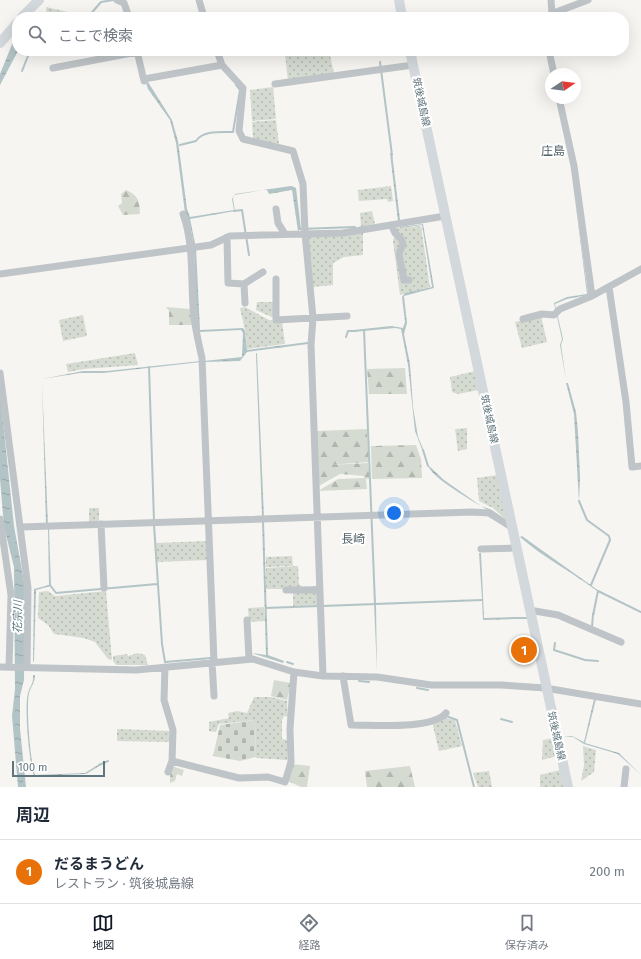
<!DOCTYPE html>
<html lang="ja">
<meta charset="utf-8">
<style>
body{margin:0;font-family:"Fira Sans","Noto Sans JP",sans-serif;background:#f6f6f7;color:#1f2937}
.compass{position:absolute;left:545px;top:68px;width:36px;height:36px;border-radius:50%;background:#fff;box-shadow:0 4px 16px #0002;rotate:77deg}
.scale{position:absolute;left:12px;bottom:10px;width:93px;box-sizing:border-box;padding-left:4px;border:2px solid #60767e;border-top:0;font-size:11px;line-height:14px;white-space:nowrap;color:#60767e;-webkit-text-stroke:3px #fff;paint-order:stroke}
.you{position:absolute;left:394px;top:513px;width:14px;height:14px;margin:-10px;border:3px solid #fff;border-radius:50%;background:#1a73e8;box-shadow:0 0 0 6px #1a73e833}
.badge{display:grid;place-items:center;width:26px;height:26px;border-radius:50%;background:#111827;color:#fff;font-size:13px;font-weight:700}
.pin{position:absolute;translate:-50% -50%;border:2px solid #fff;box-shadow:0 1px 4px #0006}
.list{margin:0;padding:0;list-style:none}
h2{display:flex;justify-content:space-between;align-items:center;height:52px;margin:0;padding:0 16px;font-size:17px}
h2 small{font-size:13px;font-weight:400;color:#747a83}
.list li{display:grid;grid-template-columns:26px 1fr auto;gap:12px;align-items:center;box-sizing:border-box;height:64px;padding:0 16px;border-top:1px solid #e0e1e3}
.list b{display:block;font-size:15px;white-space:nowrap}
.list p{margin:0;font-size:13px;white-space:nowrap;color:#747a83}
.list em{font-size:13px;font-style:normal;color:#747a83}
.icon{flex:none;width:22px;height:22px;fill:none;stroke:currentColor;stroke-width:2;stroke-linecap:round;stroke-linejoin:round}
.map{position:relative;flex:none;width:641px;height:787px;overflow:hidden}
.search{position:absolute;background:#fff;box-shadow:0 4px 16px #0002;left:12px;right:12px;top:12px;height:44px;display:flex;align-items:center;gap:10px;box-sizing:border-box;padding:0 14px;border-radius:16px;color:#747a83;font-size:15px}
.sheet{height:116px;background:#fff}
nav{display:flex;justify-content:space-around;align-items:center;box-sizing:border-box;height:56px;border-top:1px solid #e0e1e3;background:#fff;font-size:11px;color:#747a83}
nav a{display:grid;justify-items:center;gap:2px}
nav .on{color:#111827}
.map>svg:first-child{display:block}
.green{fill:url(#green-dots)}
.forest{fill:url(#forest-firs)}
.cemetery{fill:url(#cemetery-stones)}
.water{fill:url(#water-ripples)}
.lines{fill:none;stroke-linecap:round;stroke-linejoin:round}
.stream{stroke:#b3c4c6;stroke-width:2}
.street{stroke:#bec4c7;stroke-width:7}
.secondary{stroke:#d2d8db;stroke-width:10}
.labels{text-anchor:middle;dominant-baseline:central;stroke-width:4;stroke-linejoin:round;paint-order:stroke}
.street-label{font-size:10px;fill:#60767e;stroke:#fff}
.water-label{font-size:11px;font-style:italic;fill:#5a767a;stroke:#fff}
.quarter-label{font-size:12px;fill:#526369;stroke:#fff}
</style>
<div class="map">
<svg width="641" height="787" viewBox="0 0 641 787">
<defs>
<pattern id="green-dots" width="8" height="8" patternUnits="userSpaceOnUse"><rect width="8" height="8" fill="#d6dbd1"/><path d="M2 2h.1M6 6h.1" fill="none" stroke="#b1b6af" stroke-width="1.8" stroke-linecap="round"/></pattern>
<pattern id="forest-firs" width="22" height="20" patternUnits="userSpaceOnUse"><rect width="22" height="20" fill="#d6dbd1"/><path d="M5 1l3.5 6h-7zM16 11l3.5 6h-7z" fill="#b1b6af"/></pattern>
<pattern id="cemetery-stones" width="16" height="16" patternUnits="userSpaceOnUse"><rect width="16" height="16" fill="#d6dbd1"/><path d="M2 7V4a2 2 0 0 1 4 0v3zM10 15v-3a2 2 0 0 1 4 0v3z" fill="#b1b6af"/></pattern>
<pattern id="water-ripples" width="26" height="14" patternUnits="userSpaceOnUse"><rect width="26" height="14" fill="#b3c4c6"/><path d="M2 4q2-2 4 0t4 0M15 11q2-2 4 0t4 0" fill="none" stroke="#95a4a6"/></pattern>
</defs>
<rect width="100%" height="100%" fill="#f6f5f2"/>
<!-- green -->
<path class="green" d="M46 7 85 16 47 17Z
M300 51H329L334 73 288 81 285 54Z
M273 87 276 119 252 121 250 90Z
M276 120 279 144 253 138 252 122Z
M391 186 393 201 388 202 387 199 359 201 358 190Z
M372 211 375 224 361 227 360 213Z
M421 226 430 287 400 295 393 241 396 228Z
M363 232V255L344 257 333 263V285L312 287 308 236Z
M257 302H274V318L256 310Z
M245 307 269 320 282 321 285 344 247 349 246 335 240 308Z
M83 315 87 336 63 341 59 320Z
M541 316 547 342 522 348 515 322Z
M135 353 138 365 84 369 68 372 66 364Z
M475 371 479 390 458 394 452 392 450 377Z
M467 428V449L458 451 455 429Z
M497 475 507 521 493 508 479 501 477 478Z
M89 508H99V521L89 524Z
M207 541 208 560 157 562 156 543Z
M292 556 293 566 266 567V557Z
M298 566 299 584 303 587 316 586V570L318 589H266V568Z
M48 591 55 596 106 591 112 660 108 659 95 642 84 638 54 634 48 625 38 618 39 592Z
M293 592H318L319 605 293 606Z
M264 607 265 621 249 622 248 608Z
M138 653 145 655 148 665H116L113 661V656L127 654 128 656Z
M254 697H271L287 701 288 717 284 716 282 720V739L287 740V760L256 758 255 720 219 724 216 732 209 731V722L229 718 228 713 237 711 247 713Z
M445 718 455 720 462 746 439 751 432 722Z
M117 729 170 731V742L117 741Z
M554 738 557 756 542 760 543 740Z
M583 746 596 750 594 772 581 781 584 765Z
M560 770 564 787H540V775Z
M489 771 492 787H478L473 773Z"/>
<!-- forest -->
<path class="forest" d="M126 190C138 195 140 201 140 214L123 215 118 206 122 203 121 194Z
M166 307 190 309 192 325H169V311Z
M405 368 407 394H369L367 369Z
M367 429 369 462 328 465 368 463 370 479H366L367 489 318 491 338 479 364 478V476L340 474 317 487 316 431Z
M416 445 421 459 422 478 372 479 371 446Z
M274 680 291 683 287 700 271 696Z
M292 764 310 766 307 787H301L288 781Z
M172 766 184 770 182 776 177 774 175 781 170 783V776Z
M410 766 415 787H367L365 771Z"/>
<!-- cemetery -->
<path class="cemetery" d="M255 720 256 757 240 761 213 756 220 725Z"/>
<!-- water -->
<path class="water" d="M17 32 18 51 0 85V74Z
M148 82 172 120 178 141 187 209 190 217 234 210 232 199 235 194 291 186 296 188 301 229 298 231 292 190 269 194 267 190H263L234 195 233 199 235 211 190 219 196 248 200 330 243 328 245 331 247 350 308 342V344L247 352 240 361 204 362V361L242 357 243 333 241 330 199 332C198 321 196 309 195 298 194 273 197 235 185 213L176 143 170 120 148 89 146 83Z
M390 153H392L400 220 398 221Z
M571 167 588 294V295L567 299 555 304 563 339 561 345 566 380 560 345 562 339 554 303 567 297 587 294Z
M423 224 434 288 404 296 407 323 404 334 410 364 413 407 418 437 424 451 423 452 415 431 408 365 401 329 395 328 353 332 354 330 391 326 403 328 405 322 402 297 405 293 432 287 422 225 400 228V227Z
M256 353H257L264 517H262Z
M201 361V362L103 373H80L42 379 83 371H107Z
M42 382 48 525H46Z
M566 383H568L576 412 578 432 580 477 579 502 574 414Z
M0 393 14 526 25 587 24 680 20 696V729L26 787H18L12 716 15 689 14 567 4 527 0 479Z
M428 465 444 480 481 506 492 510 507 521C492 512 430 479 428 465Z
M262 521H264L268 655 284 661 283 663 252 653 266 655Z
M48 529H49L51 586 36 590 34 661 33 662 34 589 49 585Z
M522 536 599 591 594 616 592 615 597 591C572 572 544 558 520 537Z
M479 553H481L484 618 514 617V619L483 620 482 601 376 605 377 672 374 603 482 599Z
M33 675H35C35 683 31 686 29 693 26 708 30 760 35 775L85 773 101 763V765L86 774 34 776C29 761 24 707 28 693 30 686 34 683 33 675Z
M594 699H596L585 743 619 753 641 775 618 754 584 744 573 737 563 736H572L584 742Z"/>
<g class="lines">
<!-- stream -->
<path class="stream" d="M88 17 101 2 113 0
M380 62 392 155
M22 71 30 51
M180 145 196 141C203 130 222 132 233 132L240 90 236 85
M234 211 242 210 249 255
M299 229 355 227
M364 330 375 604
M346 337 348 331H356
M149 367 154 521
M423 450 428 466
M579 501 587 520 609 536 610 540 591 585
M154 525 162 644 165 662 211 658
M50 585 56 593 157 584
M598 591 641 612
M322 606 376 604
M266 608 319 606
M512 618H528
M592 627 593 614
M555 643 554 650 585 660 598 661
M287 662 293 664
M359 681 369 682
M417 688 428 690
M446 716 457 720 474 787
M501 719 512 722
M99 765 108 761"/>
<!-- street -->
<path class="street" d="M117 0 124 3 129 17
M199 0 204 17
M551 0 552 14
M543 17 588 0
M137 51 144 81
M217 51 222 65 243 88 239 131 243 139 293 151 303 184 305 233 313 318 311 345 323 676
M549 51 554 74
M410 54 423 51
M53 68 137 52
M144 79 222 65
M275 84 413 65
M559 98 574 166 592 296
M276 209 278 223 285 234
M183 214C195 247 190 284 194 318 196 331 199 345 202 358L214 662
M392 226 395 233 401 239 403 244 399 254 404 280H409
M227 237 228 283 244 284 263 272
M0 274 211 245 230 236 343 233 445 216
M276 279V320L347 316
M244 284 245 303
M609 287 626 402 632 467 641 466
M523 319 542 314 554 315 560 309 592 296 641 269
M0 373 28 588 27 667
M0 519 11 595 9 667
M101 524 104 588
M21 527 472 512 489 513 513 528
M481 549 517 548
M286 590H320
M529 610 558 615 621 642
M247 620 249 659
M212 662 214 696
M0 667 136 670 253 659 294 672 323 676 377 677 431 685H501L545 688 641 704
M165 667 164 700 173 730 172 761 168 772
M343 676 351 725C373 725 432 730 446 713
M172 761 239 778 268 777 285 782 291 762 290 729 294 672
M624 787 626 769"/>
<!-- secondary -->
<path class="secondary" d="M399 0 402 17
M22 17 39 0
M0 43 17 23
M410 51 568 787"/>
</g>
<g class="labels">
<!-- street labels -->
<g class="street-label">
<text transform="translate(421 102) rotate(78)">筑後城島線</text>
<text transform="translate(489 419) rotate(78)">筑後城島線</text>
<text transform="translate(556 736) rotate(77)">筑後城島線</text>
</g>
<!-- water labels -->
<g class="water-label">
<text transform="translate(18 617) rotate(-89)">花宗川</text>
</g>
<!-- quarter labels -->
<g class="quarter-label">
<text x="553" y="151">庄島</text>
<text x="353" y="539">長崎</text>
</g>
</g>
</svg>
<svg class="compass" viewBox="-18 -18 36 36"><path d="M0-13l5 13h-10z" fill="#e53935"/><path d="M0 13l5-13h-10z" fill="#747a83"/></svg>
<div class="scale">100 m</div>
<div class="you"></div>
<div class="pin badge" style="left:524px;top:650px;background:#e8710a">1</div>
<div class="search"><svg class="icon" aria-label="search" viewBox="0 0 24 24"><circle cx="10" cy="10" r="6"/><path d="M15 15l6 6"/></svg>ここで検索</div>
</div>
<section class="sheet">
<h2>周辺<small></small></h2>
<ul class="list">
<li><span class="badge" style="background:#e8710a">1</span><div><b>だるまうどん</b><p>レストラン · 筑後城島線</p></div><em>200 m</em></li>
</ul>
</section>
<nav>
<a class="on"><svg class="icon" aria-label="map" viewBox="0 0 24 24"><path d="M3 6l6-2 6 2 6-2v14l-6 2-6-2-6 2zM9 4v14M15 6v14"/></svg>地図</a>
<a><svg class="icon" aria-label="directions" viewBox="0 0 24 24"><path d="M12 3l9 9-9 9-9-9zM9 14v-3h6M13 9l2 2-2 2"/></svg>経路</a>
<a><svg class="icon" aria-label="saved" viewBox="0 0 24 24"><path d="M7 4h10v16l-5-4-5 4z"/></svg>保存済み</a>
</nav>
